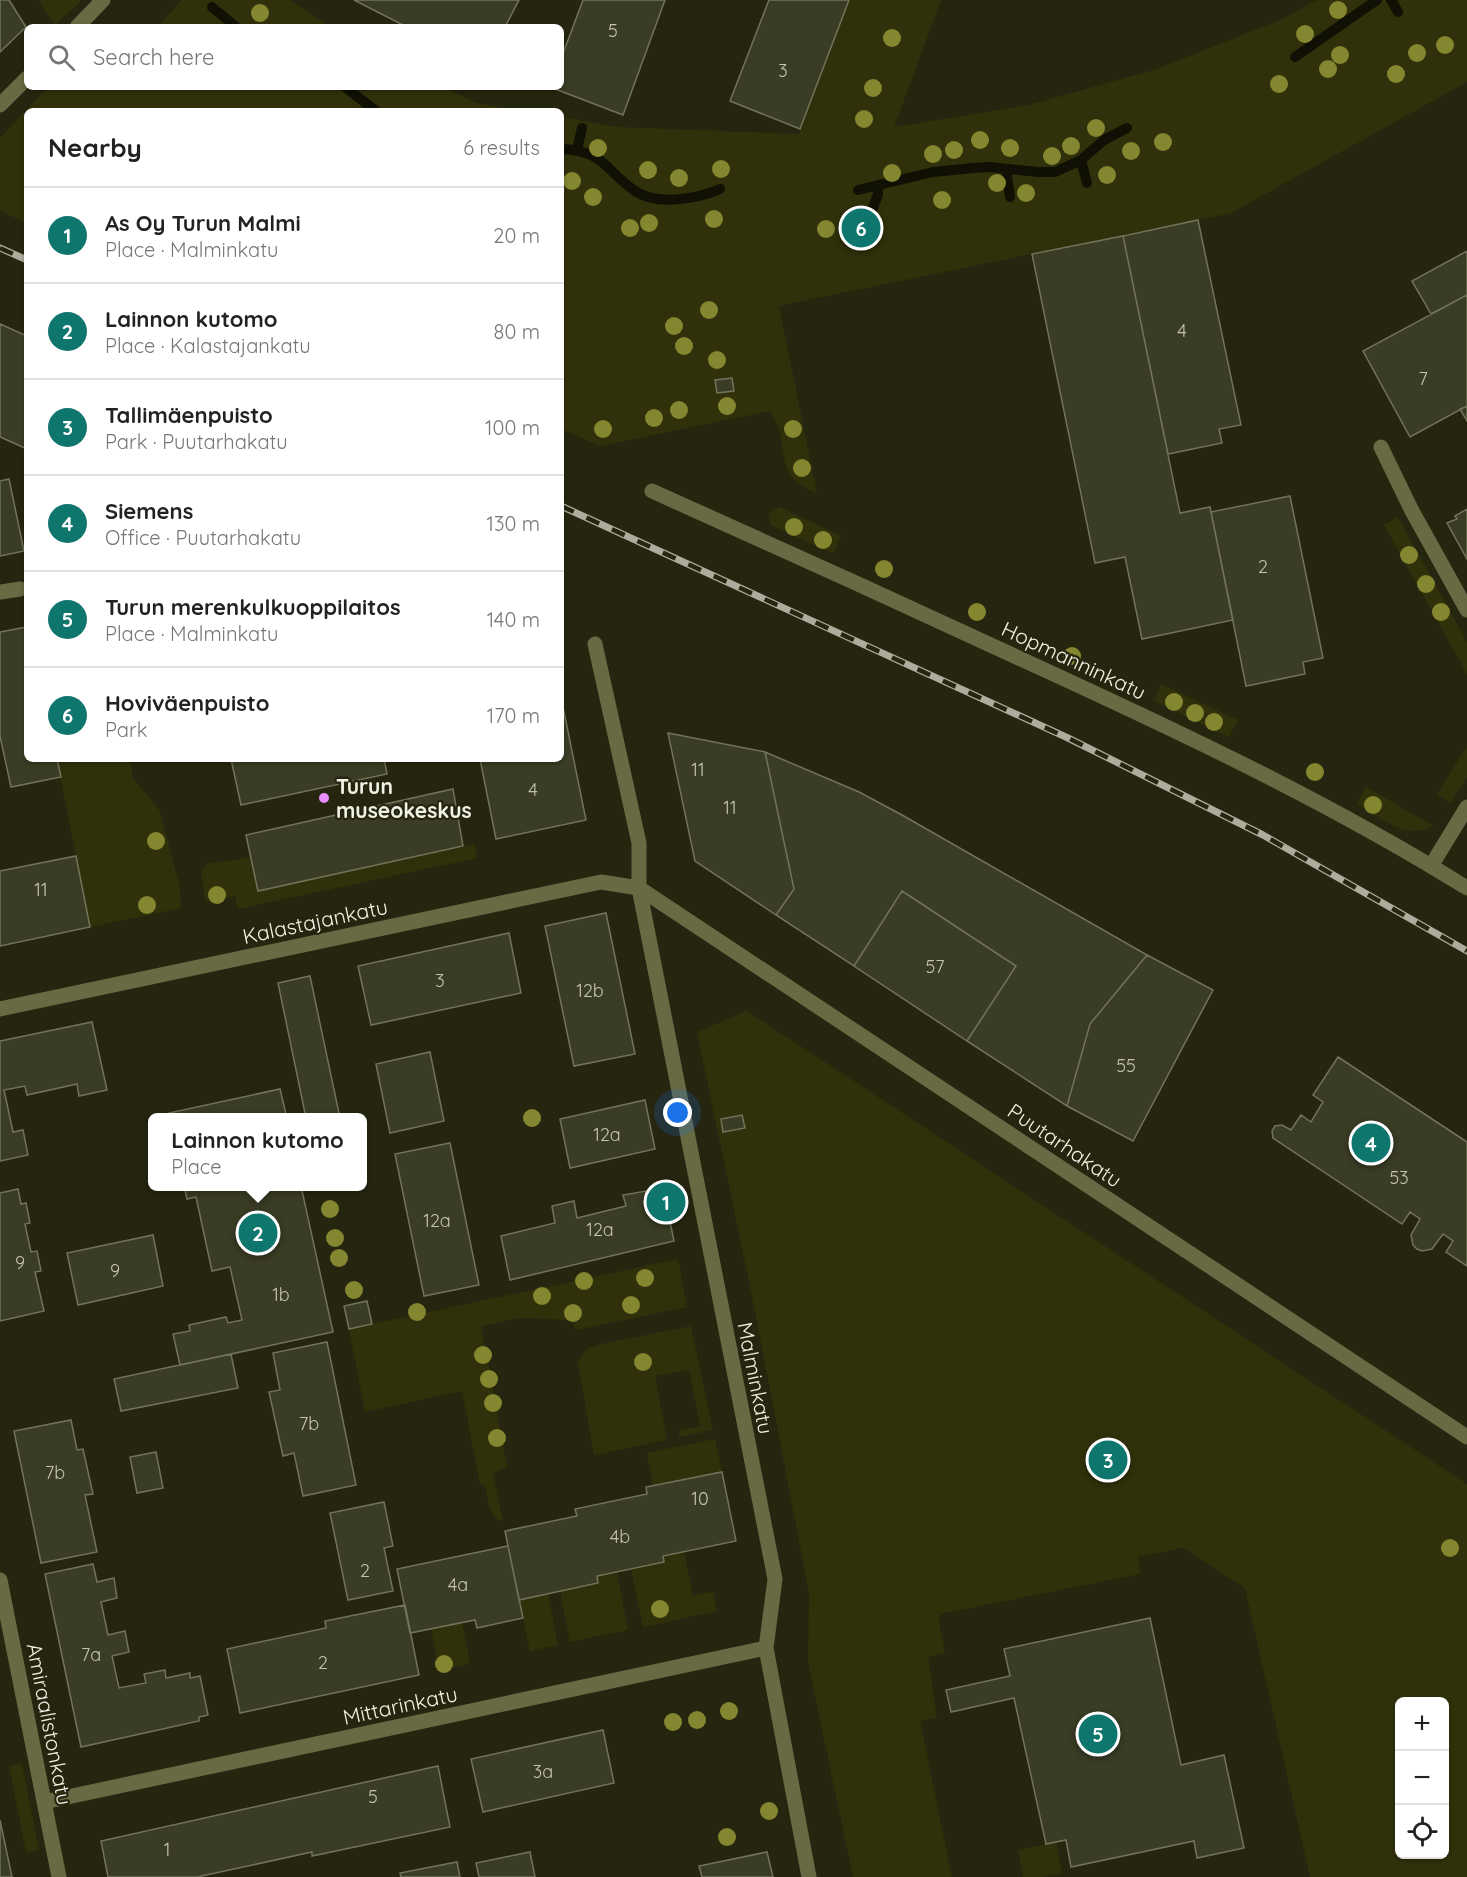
<!DOCTYPE html>
<meta charset="utf-8">
<style>
body{margin:0;font-family:Quicksand,sans-serif;background:#f2f2f2;color:#222}
.controls{position:absolute;right:18px;bottom:18px;display:grid;overflow:hidden;border-radius:9px;box-shadow:0 2px 4px #0004}
.controls button{width:54px;height:54px;display:grid;place-items:center;padding:0;border:0;border-bottom:2px solid #e0e0e0;background:#fff;color:#222;font:30px sans-serif}
.you{position:absolute;left:678px;top:1113px;width:21px;height:21px;margin:-15px;border:4px solid #fff;border-radius:50%;background:#1a73e8;box-shadow:0 0 0 9px #1a73e833}
.badge{display:grid;place-items:center;width:39px;height:39px;border-radius:50%;background:#0f766e;color:#fff;font-size:20px;font-weight:700}
.pin{position:absolute;translate:-50% -50%;border:3px solid #fff;box-shadow:0 2px 6px #0006}
.popup{position:absolute;left:148px;top:1113px;width:219px;height:78px;box-sizing:border-box;display:grid;place-content:center;border-radius:9px;background:#fff;filter:drop-shadow(0 2px 4px #0005);font-size:20px;white-space:nowrap;color:#767676}
.popup b{font-size:22px;color:#222}
.popup::after{content:'';position:absolute;left:50%;top:100%;margin-left:-12px;border:12px solid transparent;border-top-color:#fff}
.list{margin:0;padding:0;list-style:none}
h2{display:flex;justify-content:space-between;align-items:center;height:78px;margin:0;padding:0 24px;font-size:26px}
h2 small{font-size:20px;font-weight:400;color:#767676}
.list li{display:grid;grid-template-columns:39px 1fr auto;gap:18px;align-items:center;box-sizing:border-box;height:96px;padding:0 24px;border-top:2px solid #e0e0e0}
.list b{display:block;font-size:22px;white-space:nowrap}
.list p{margin:0;font-size:20px;white-space:nowrap;color:#767676}
.list em{font-size:20px;font-style:normal;color:#767676}
.icon{flex:none;width:33px;height:33px;fill:none;stroke:currentColor;stroke-width:2;stroke-linecap:round;stroke-linejoin:round}
.map{position:relative;flex:none;width:1467px;height:1877px;overflow:hidden}
.search{position:absolute;background:#fff;box-shadow:0 2px 4px #0004;left:24px;top:24px;width:540px;height:66px;display:flex;align-items:center;gap:15px;box-sizing:border-box;padding:0 21px;border-radius:9px;color:#767676;font-size:22px}
.panel{position:absolute;background:#fff;box-shadow:0 2px 4px #0004;left:24px;top:108px;width:540px;height:654px;border-radius:9px}
.map>svg:first-child{display:block}
.green{fill:#30310a;fill-rule:evenodd}
.lines{fill:none;stroke-linecap:round;stroke-linejoin:round}
.stream{stroke:#101004;stroke-width:10}
.building{fill:#3b3c25;stroke:#72735b;stroke-width:1.5}
.minor{stroke:#686a43;stroke-width:15}
.rail-casing{stroke:#acad9c;stroke-width:7}
.rail{stroke:#262610;stroke-width:4.5;stroke-dasharray:14;stroke-linecap:butt}
.tree{fill:#848630}
.poi-dot{fill:#ea8dfd;stroke:#262610;stroke-width:2}
.labels{text-anchor:middle;dominant-baseline:central;stroke-width:4.5;stroke-linejoin:round;paint-order:stroke}
.number-label{font-size:18px;fill:#c3c4b4}
.street-label{font-size:21px;fill:#f0f2e4;stroke:#262610}
.poi-label{font-size:21px;font-weight:bold;fill:#f0f2e4;stroke:#262610;text-anchor:start}
</style>
<div class="map">
<svg width="1467" height="1877" viewBox="0 0 1467 1877">
<rect width="100%" height="100%" fill="#262610"/>
<!-- green -->
<path class="green" d="M38 0H80V2L55 25Z
M182 0H290L331 27H157Z
M849 0H941L894 127 1029 105 1157 69 1280 20 1317 0H1467V82L1231 213 779 306 817 493C768 475 794 443 770 411L600 446 564 430 561 436V117L617 127 799 134Z
M48 87H443L476 103 524 111H27V223L0 211V138Z
M779 507 841 536 833 554 771 525 768 514Z
M1398 517 1467 642V674L1384 525Z
M1161 684 1238 720 1229 737 1154 701Z
M1467 746V777L1451 803 1437 794Z
M57 759H130L133 778 160 811 180 888 181 908 90 927Z
M1366 787 1434 826C1406 841 1380 818 1357 804Z
M474 844 477 858 238 909 235 896 206 902 201 872 206 864 251 857 258 891Z
M747 1011 1467 1484V1877H1310L1245 1588 1183 1548 1138 1557 1140 1574 941 1614 939 1620 945 1653 928 1657 937 1718 920 1721 952 1877H853L808 1663 809 1594 806 1577 752 1296 697 1032ZM1400 1702H1444V1854H1400Z
M678 1259 687 1307 575 1330 573 1320 519 1318 481 1326 507 1466 493 1474 503 1521C489 1519 488 1498 485 1486L480 1484 462 1391 365 1412 349 1329Z
M691 1326 713 1430 679 1437V1430L700 1426 689 1370 655 1376 667 1440 594 1455 578 1364C582 1350 588 1348 601 1344Z
M715 1439 722 1472 653 1486 647 1453Z
M684 1551 693 1595 713 1592 717 1611 643 1627 631 1570 664 1562 663 1556Z
M617 1572 628 1630 570 1642 560 1591 598 1583 597 1576Z
M548 1594 558 1645 530 1651 519 1600Z
M462 1622 470 1664 439 1670 431 1629Z
M22 1764 39 1850 26 1852 9 1766Z
M1056 1842 1062 1873 1042 1877H1023L1018 1850Z"/>
<g class="lines">
<!-- stream -->
<path class="stream" d="M1391 0 1398 12
M212 7 236 27
M1295 57 1377 0
M345 87 376 111
M561 149C606 151 604 170 635 191 657 206 697 199 720 189
M577 150 582 128
M1081 160 1087 183
M1006 169 1010 197
M858 190 933 172 973 168 989 167 1038 172H1055L1081 160 1104 140 1127 128
M867 225 878 194V185"/>
</g>
<!-- building -->
<path class="building" d="M0 0H9L26 27 0 52Z
M354 0H519L505 27H407Z
M583 0H665L623 115 550 87H561V59Z
M769 0H849L800 129 730 101Z
M1198 220 1241 425 1219 429 1222 443 1168 454 1123 236Z
M1123 236 1180 513 1210 507 1233 620 1142 639 1125 557 1095 563 1032 254Z
M1467 251V295L1431 314 1412 281Z
M1467 295V406L1410 437 1363 351Z
M0 324 27 336V449L0 437Z
M732 378 734 391 717 393 715 380Z
M1467 406V421L1460 409Z
M9 479 24 551 0 556V481Z
M1290 496 1323 658 1303 662 1305 674 1246 686 1211 512Z
M1467 509V559L1447 523 1457 519 1455 516Z
M27 627V759H57L61 777 11 787 0 736V632Z
M561 697 586 820 496 839 480 759H561Z
M668 733 765 752 794 889 776 915 695 861Z
M765 752 859 792 902 815 1147 955 1090 1024 1067 1106 967 1041 1016 966 902 891 854 966 776 915 794 889Z
M231 759H384L387 774 241 805Z
M453 789 463 846 258 891 246 835Z
M76 856 90 927 0 946V871Z
M902 891 1016 966 967 1041 854 966Z
M606 913 635 1054 574 1066 545 926Z
M509 933 521 993 371 1025 358 966Z
M1147 955 1213 990 1133 1141 1067 1106 1090 1024Z
M310 976 340 1118H306L278 983Z
M92 1022 107 1090 79 1096 77 1084 27 1095 25 1086 4 1090 13 1132 23 1130 28 1155 0 1161V1041Z
M430 1052 444 1121 390 1133 376 1064Z
M1338 1057 1467 1142V1266L1446 1252 1453 1241 1443 1234 1432 1249 1422 1251 1417 1249 1413 1245 1411 1235 1420 1219 1410 1212 1402 1224 1273 1138 1272 1131 1275 1126 1282 1125 1291 1130 1301 1115 1311 1122 1323 1102 1313 1095Z
M280 1089 287 1118H170L169 1113Z
M645 1100 655 1149 570 1168 560 1119Z
M742 1115 745 1128 723 1132 721 1119Z
M450 1143 479 1285 424 1296 395 1154Z
M184 1186H301L333 1332 180 1365 173 1334 190 1331 189 1325 226 1317 228 1323 242 1320 230 1267 212 1271 196 1197 187 1199Z
M18 1189 21 1204 26 1203 30 1223 25 1224 31 1252 37 1251 41 1271 35 1272 44 1311 0 1321V1193Z
M646 1191 648 1201 665 1197 674 1241 510 1280 501 1236 555 1223 552 1206 574 1201 577 1218 626 1206 623 1195Z
M153 1235 163 1286 78 1305 67 1253Z
M367 1301 372 1324 349 1329 344 1306Z
M327 1342 356 1485 303 1496 294 1453 283 1456 269 1392 280 1390 273 1353Z
M231 1354 238 1388 121 1411 114 1379Z
M71 1420 77 1450 83 1449 93 1494 85 1495 97 1552 41 1563 14 1431Z
M156 1452 163 1488 137 1493 130 1457Z
M722 1472 736 1541 663 1556 664 1562 597 1576 598 1583 519 1600 505 1531 577 1516 575 1509 647 1494 646 1487Z
M384 1502 393 1546 384 1548 393 1591 348 1600 330 1513Z
M508 1546 523 1618 477 1628 475 1620 410 1633 397 1569Z
M93 1564 97 1582 114 1578 117 1598 101 1602 108 1635 125 1631 129 1652 112 1656 119 1688 146 1683 144 1674 165 1670 166 1678 190 1673V1678L200 1676 208 1715 199 1717V1721L81 1747 45 1574Z
M405 1605 419 1675 240 1713 227 1649 326 1628 325 1621Z
M1150 1618 1181 1765 1224 1755 1244 1848 1197 1858 1194 1841 1071 1867 1066 1840 1046 1844 1014 1698 951 1712 946 1690 1010 1676 1004 1649Z
M603 1730 614 1783 483 1812 471 1759Z
M438 1766 450 1827 312 1856V1852L197 1877H108L101 1841Z
M0 1820 12 1877H0Z
M530 1852 535 1877H479L476 1863Z
M767 1852 773 1877H702L699 1866Z
M457 1862 460 1877H401L400 1873Z"/>
<g class="lines">
<!-- minor -->
<path class="minor" d="M77 27 103 0
M0 105 27 78
M1381 447 1411 509 1467 610
M652 491C780 548 907 606 1034 665 1182 733 1329 802 1467 888
M0 592 20 589
M595 644 639 843V888L775 1579 766 1648 809 1877
M1431 866 1467 807
M0 1009 601 882 639 888 1467 1437
M0 1580 59 1877
M44 1802 766 1648"/>
<!-- rail casing -->
<g class="rail-casing">
<path id="rail" d="M0 248 27 260
M561 506 1068 738 1263 835 1467 951"/>
</g>
<!-- rail -->
<use href="#rail" class="rail"/>
</g>
<!-- trees -->
<g class="tree">
<circle cx="1338" cy="10" r="9"/>
<circle cx="260" cy="13" r="9"/>
<circle cx="1305" cy="34" r="9"/>
<circle cx="892" cy="38" r="9"/>
<circle cx="1445" cy="45" r="9"/>
<circle cx="1417" cy="53" r="9"/>
<circle cx="1340" cy="55" r="9"/>
<circle cx="1328" cy="69" r="9"/>
<circle cx="1396" cy="74" r="9"/>
<circle cx="1279" cy="84" r="9"/>
<circle cx="873" cy="88" r="9"/>
<circle cx="864" cy="119" r="9"/>
<circle cx="1096" cy="128" r="9"/>
<circle cx="980" cy="140" r="9"/>
<circle cx="1163" cy="142" r="9"/>
<circle cx="1071" cy="146" r="9"/>
<circle cx="598" cy="148" r="9"/>
<circle cx="1010" cy="148" r="9"/>
<circle cx="954" cy="150" r="9"/>
<circle cx="1131" cy="151" r="9"/>
<circle cx="933" cy="154" r="9"/>
<circle cx="1052" cy="156" r="9"/>
<circle cx="721" cy="169" r="9"/>
<circle cx="648" cy="170" r="9"/>
<circle cx="892" cy="173" r="9"/>
<circle cx="1107" cy="175" r="9"/>
<circle cx="679" cy="178" r="9"/>
<circle cx="572" cy="181" r="9"/>
<circle cx="997" cy="183" r="9"/>
<circle cx="1026" cy="193" r="9"/>
<circle cx="593" cy="197" r="9"/>
<circle cx="942" cy="200" r="9"/>
<circle cx="714" cy="219" r="9"/>
<circle cx="649" cy="223" r="9"/>
<circle cx="630" cy="228" r="9"/>
<circle cx="826" cy="229" r="9"/>
<circle cx="709" cy="310" r="9"/>
<circle cx="674" cy="326" r="9"/>
<circle cx="684" cy="346" r="9"/>
<circle cx="717" cy="360" r="9"/>
<circle cx="727" cy="406" r="9"/>
<circle cx="679" cy="410" r="9"/>
<circle cx="654" cy="418" r="9"/>
<circle cx="603" cy="429" r="9"/>
<circle cx="793" cy="429" r="9"/>
<circle cx="802" cy="468" r="9"/>
<circle cx="794" cy="527" r="9"/>
<circle cx="823" cy="540" r="9"/>
<circle cx="1409" cy="555" r="9"/>
<circle cx="884" cy="569" r="9"/>
<circle cx="1426" cy="584" r="9"/>
<circle cx="977" cy="612" r="9"/>
<circle cx="1441" cy="612" r="9"/>
<circle cx="1072" cy="656" r="9"/>
<circle cx="1174" cy="702" r="9"/>
<circle cx="1195" cy="713" r="9"/>
<circle cx="1214" cy="722" r="9"/>
<circle cx="1315" cy="772" r="9"/>
<circle cx="1373" cy="805" r="9"/>
<circle cx="156" cy="841" r="9"/>
<circle cx="217" cy="895" r="9"/>
<circle cx="147" cy="905" r="9"/>
<circle cx="532" cy="1118" r="9"/>
<circle cx="330" cy="1209" r="9"/>
<circle cx="335" cy="1238" r="9"/>
<circle cx="339" cy="1258" r="9"/>
<circle cx="645" cy="1278" r="9"/>
<circle cx="584" cy="1281" r="9"/>
<circle cx="354" cy="1290" r="9"/>
<circle cx="542" cy="1296" r="9"/>
<circle cx="631" cy="1305" r="9"/>
<circle cx="417" cy="1312" r="9"/>
<circle cx="573" cy="1313" r="9"/>
<circle cx="483" cy="1355" r="9"/>
<circle cx="643" cy="1362" r="9"/>
<circle cx="489" cy="1379" r="9"/>
<circle cx="493" cy="1403" r="9"/>
<circle cx="497" cy="1438" r="9"/>
<circle cx="1450" cy="1548" r="9"/>
<circle cx="660" cy="1609" r="9"/>
<circle cx="444" cy="1664" r="9"/>
<circle cx="729" cy="1711" r="9"/>
<circle cx="697" cy="1720" r="9"/>
<circle cx="673" cy="1722" r="9"/>
<circle cx="769" cy="1811" r="9"/>
<circle cx="727" cy="1837" r="9"/>
</g>
<!-- markers -->
<circle class="poi-dot" cx="324" cy="798" r="6"/>
<g class="labels">
<!-- number labels -->
<g class="number-label">
<text x="613" y="30">5</text>
<text x="783" y="70">3</text>
<text x="1182" y="330">4</text>
<text x="1423" y="378">7</text>
<text x="1263" y="566">2</text>
<text x="698" y="769">11</text>
<text x="533" y="789">4</text>
<text x="730" y="807">11</text>
<text x="41" y="889">11</text>
<text x="935" y="966">57</text>
<text x="440" y="980">3</text>
<text x="590" y="990">12b</text>
<text x="1126" y="1065">55</text>
<text x="607" y="1134">12a</text>
<text x="1399" y="1177">53</text>
<text x="437" y="1220">12a</text>
<text x="600" y="1229">12a</text>
<text x="20" y="1262">9</text>
<text x="115" y="1270">9</text>
<text x="281" y="1294">1b</text>
<text x="309" y="1423">7b</text>
<text x="55" y="1472">7b</text>
<text x="700" y="1498">10</text>
<text x="620" y="1536">4b</text>
<text x="365" y="1570">2</text>
<text x="458" y="1584">4a</text>
<text x="91" y="1654">7a</text>
<text x="323" y="1662">2</text>
<text x="543" y="1771">3a</text>
<text x="373" y="1796">5</text>
<text x="167" y="1849">1</text>
</g>
<!-- street labels -->
<g class="street-label">
<text transform="translate(1074 660) rotate(25)">Hopmanninkatu</text>
<text transform="translate(315 921) rotate(-12)">Kalastajankatu</text>
<text transform="translate(1065 1145) rotate(34)">Puutarhakatu</text>
<text transform="translate(756 1378) rotate(79)">Malminkatu</text>
<text transform="translate(400 1705) rotate(-12)">Mittarinkatu</text>
<text transform="translate(50 1724) rotate(79)">Amiraalistonkatu</text>
</g>
<!-- poi labels -->
<g class="poi-label">
<text x="336" y="786">Turun<tspan x="336" dy="24">museokeskus</tspan></text>
</g>
</g>
</svg>
<div class="controls">
<button>+</button>
<button>−</button>
<button><svg class="icon" aria-label="locate" viewBox="0 0 24 24"><circle cx="12" cy="12" r="6"/><path d="M12 2v4M12 18v4M2 12h4M18 12h4"/></svg></button>
</div>
<div class="you"></div>
<div class="pin badge" style="left:666px;top:1202px">1</div>
<div class="pin badge" style="left:258px;top:1233px">2</div>
<div class="popup"><b>Lainnon kutomo</b>Place</div>
<div class="pin badge" style="left:1108px;top:1460px">3</div>
<div class="pin badge" style="left:1371px;top:1143px">4</div>
<div class="pin badge" style="left:1098px;top:1734px">5</div>
<div class="pin badge" style="left:861px;top:228px">6</div>
<div class="search"><svg class="icon" aria-label="search" viewBox="0 0 24 24"><circle cx="10" cy="10" r="6"/><path d="M15 15l6 6"/></svg>Search here</div>
<section class="panel">
<h2>Nearby<small>6 results</small></h2>
<ul class="list">
<li><span class="badge">1</span><div><b>As Oy Turun Malmi</b><p>Place · Malminkatu</p></div><em>20 m</em></li>
<li><span class="badge">2</span><div><b>Lainnon kutomo</b><p>Place · Kalastajankatu</p></div><em>80 m</em></li>
<li><span class="badge">3</span><div><b>Tallimäenpuisto</b><p>Park · Puutarhakatu</p></div><em>100 m</em></li>
<li><span class="badge">4</span><div><b>Siemens</b><p>Office · Puutarhakatu</p></div><em>130 m</em></li>
<li><span class="badge">5</span><div><b>Turun merenkulkuoppilaitos</b><p>Place · Malminkatu</p></div><em>140 m</em></li>
<li><span class="badge">6</span><div><b>Hoviväenpuisto</b><p>Park</p></div><em>170 m</em></li>
</ul>
</section>
</div>
